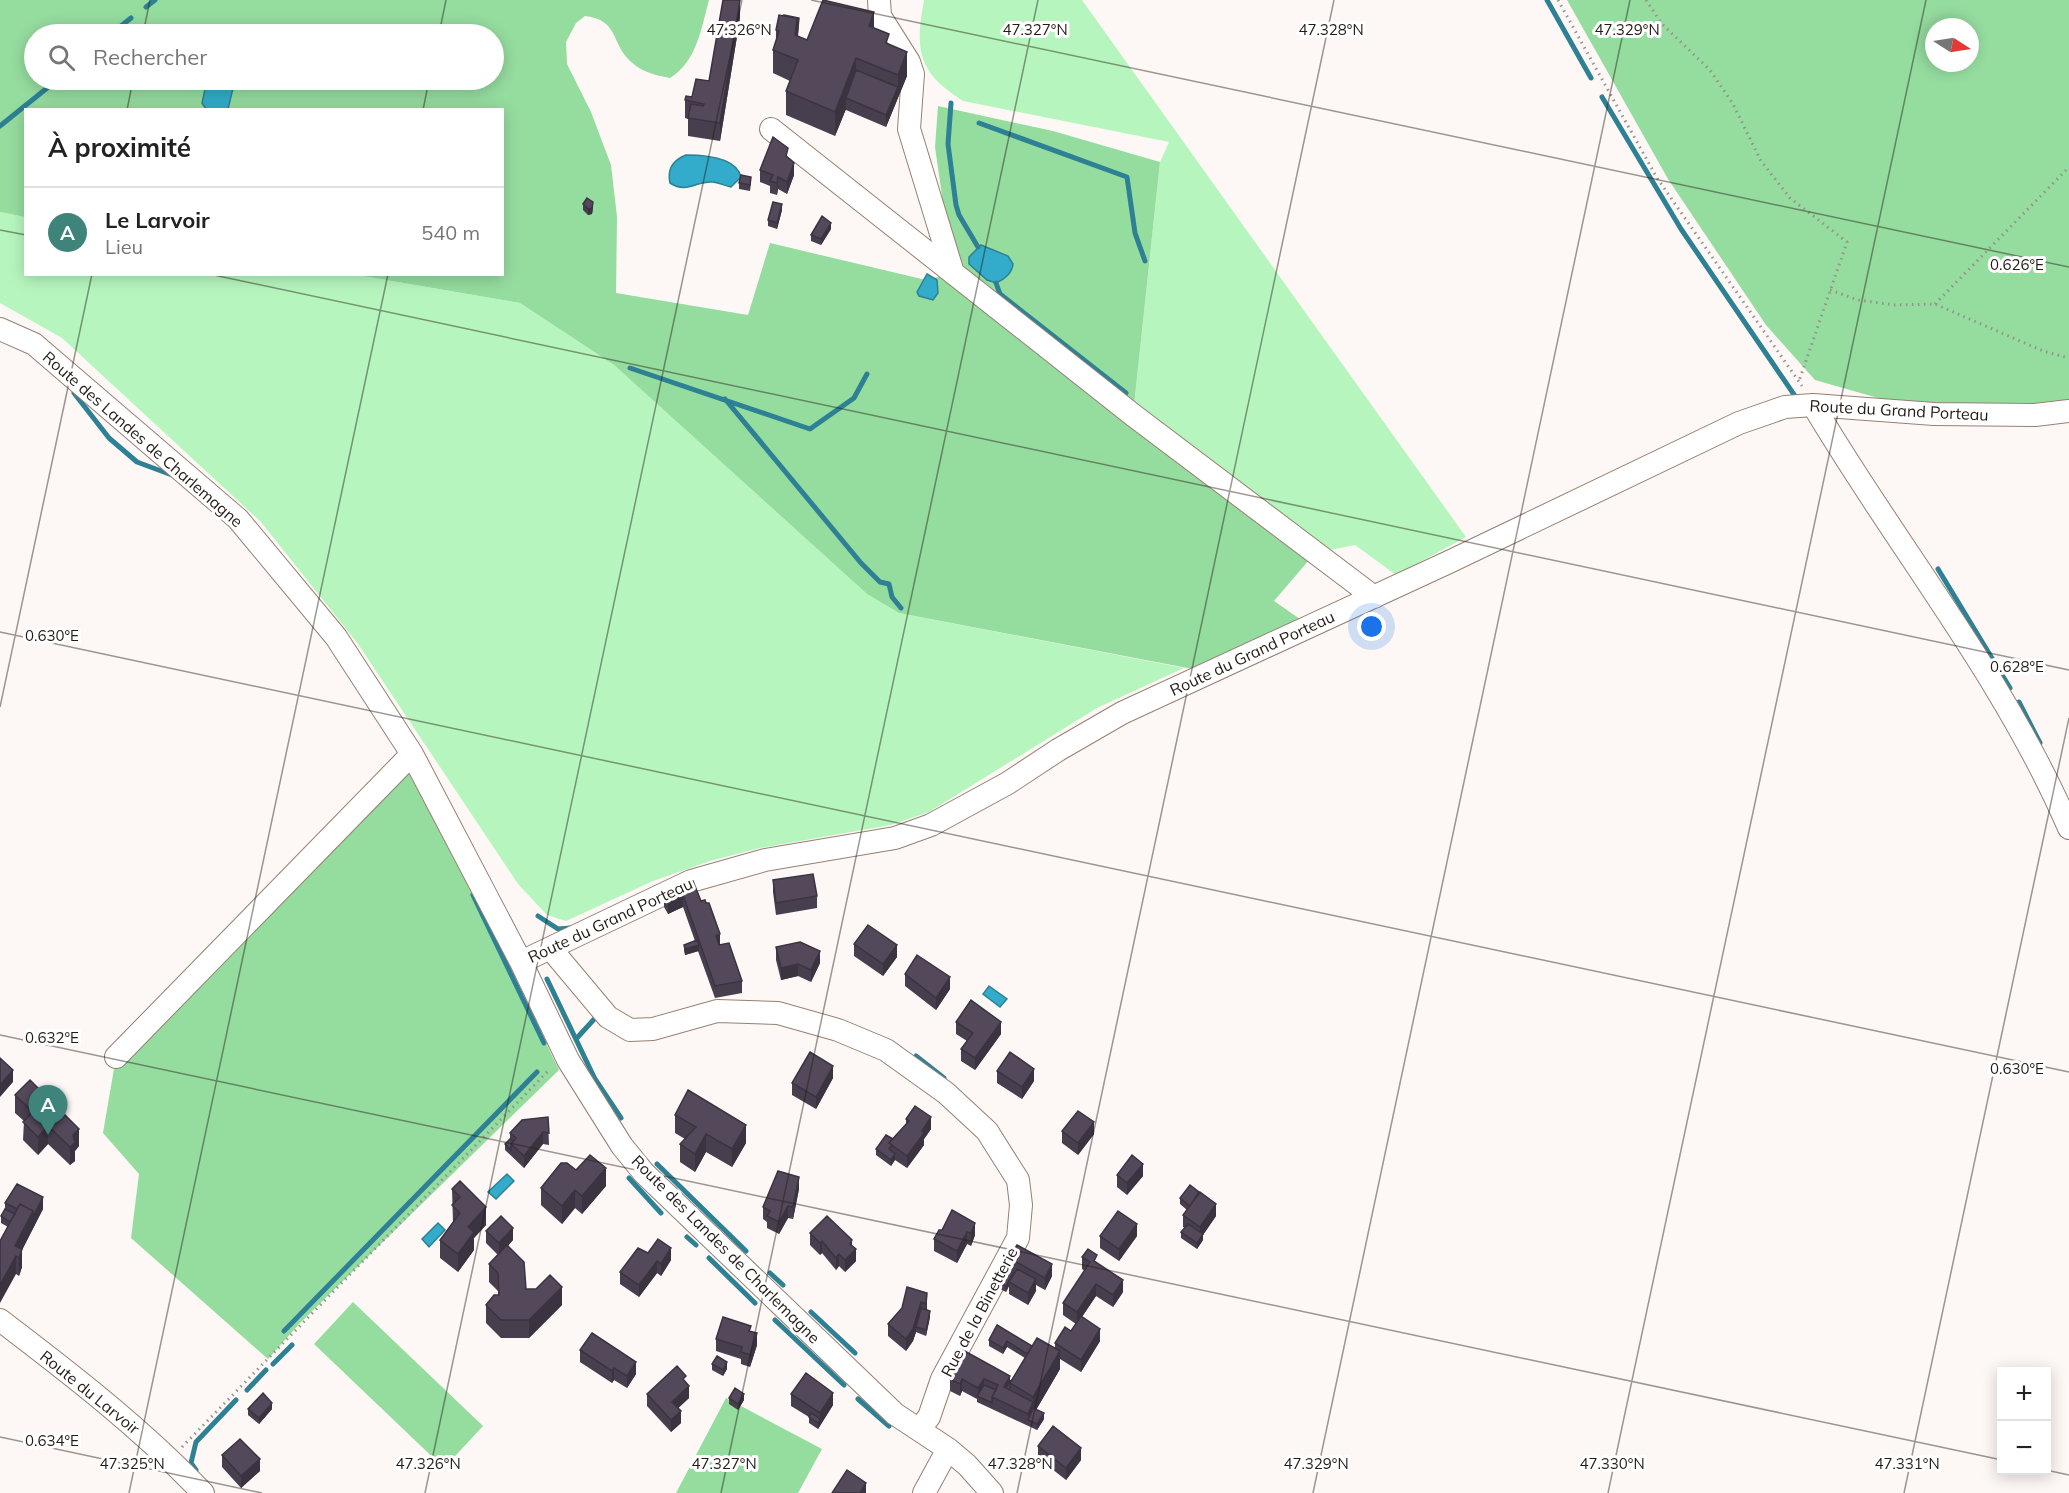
<!DOCTYPE html>
<html lang="fr">
<meta charset="utf-8">
<style>
body{margin:0;font-family:Mulish,sans-serif;background:#f6f6f6;color:#222}
.controls{position:absolute;right:18px;bottom:18px;display:grid;overflow:hidden;border-radius:0px;box-shadow:0 3px 15px #0003}
.controls button{width:54px;height:54px;display:grid;place-items:center;padding:0;border:0;border-bottom:2px solid #e0e0e0;background:#fff;color:#222;font:30px sans-serif}
.compass{position:absolute;left:1925px;top:18px;width:54px;height:54px;border-radius:50%;background:#fff;box-shadow:0 3px 15px #0003;rotate:102deg}
.you{position:absolute;left:1372px;top:627px;width:21px;height:21px;margin:-15px;border:4px solid #fff;border-radius:50%;background:#1a73e8;box-shadow:0 0 0 9px #1a73e833}
.badge{display:grid;place-items:center;width:39px;height:39px;border-radius:50%;background:#3f847a;color:#fff;font-size:20px;font-weight:700}
.pin{position:absolute;translate:-50% -50px;filter:drop-shadow(0 2px 3px #0008)}
.pin::after{content:'';position:absolute;top:32px;width:21px;height:18px;background:inherit;clip-path:polygon(0 0,100% 0,50% 100%)}
.list{margin:0;padding:0;list-style:none}
h2{display:flex;justify-content:space-between;align-items:center;height:78px;margin:0;padding:0 24px;font-size:26px}
h2 small{font-size:20px;font-weight:400;color:#767676}
.list li{display:grid;grid-template-columns:39px 1fr auto;gap:18px;align-items:center;box-sizing:border-box;height:90px;padding:0 24px;border-top:2px solid #e0e0e0}
.list b{display:block;font-size:22px;white-space:nowrap}
.list p{margin:0;font-size:20px;white-space:nowrap;color:#767676}
.list em{font-size:20px;font-style:normal;color:#767676}
.icon{flex:none;width:33px;height:33px;fill:none;stroke:currentColor;stroke-width:2;stroke-linecap:round;stroke-linejoin:round}
.map{position:relative;flex:none;width:2069px;height:1493px;overflow:hidden}
.search{position:absolute;background:#fff;box-shadow:0 3px 15px #0003;left:24px;top:24px;width:480px;height:66px;display:flex;align-items:center;gap:15px;box-sizing:border-box;padding:0 21px;border-radius:33px;color:#767676;font-size:22px}
.panel{position:absolute;background:#fff;box-shadow:0 3px 15px #0003;left:24px;top:108px;width:480px;height:168px;border-radius:0px}
.map>svg:first-child{display:block}
.green{fill:#b6f6be}
.forest{fill:#95dc9f;fill-rule:evenodd}
.water{fill:#32acca;stroke:#2e8094;stroke-width:1.5}
.lines{fill:none;stroke-linecap:round;stroke-linejoin:round}
.stream{stroke:#2e8094;stroke-width:5}
.minor-casing{stroke:#968073;stroke-width:24}
.path{stroke:#98918d;stroke-width:3;stroke-dasharray:1.5 4.5;stroke-linecap:butt}
.minor{stroke:#fff;stroke-width:22}
.wall{fill:#483f4e}
.shaded-wall{fill:#3b3340}
.building{fill:#54495b;stroke:#3b3340;stroke-width:1.5}
.ticks{fill:none;stroke:#231a15;stroke-width:1.5;stroke-opacity:0.45}
.labels{text-anchor:middle;dominant-baseline:central;stroke-width:6;stroke-linejoin:round;paint-order:stroke}
.street-label{font-size:16px;fill:#231a15;stroke:#fff}
.ticks-label{font-size:15px;text-anchor:middle;fill:#231a15;stroke:#fff;stroke-width:6;stroke-linejoin:round;paint-order:stroke}
</style>
<div class="map">
<svg width="2069" height="1493" viewBox="0 0 2069 1493">
<rect width="100%" height="100%" fill="#fdf8f5"/>
<!-- green -->
<path class="green" d="M924 0H1082L1466 537 1396 575 1355 545 1315 553 1133 415 1160 162 1169 142 963 101C917 72 915 50 924 0Z
M0 212 25 217 26 274 357 275 520 303 614 365 867 594 899 613 1184 668 1097 708 929 812 891 825 760 848 710 861 653 881 566 921 547 915 518 884 358 644 261 522 62 338 0 303Z"/>
<!-- forest -->
<path class="forest" d="M0 0H709C701 29 697 61 670 78 654 75 642 72 630 61 611 43 619 20 585 16L576 23 566 42 567 64 591 112 611 165 617 217 616 293 748 315 770 243 926 280 953 273 935 147 938 106 1053 131 1160 162 1133 415 1315 553 1274 601 1310 626 1203 671 899 613 867 594 614 365 520 303 357 275 502 274V110H26L25 217 0 212ZM34 34H494V80H34Z
M1567 0H2069V411L1934 414 1815 380 1766 325 1668 179ZM1934 27H1970V63H1934Z
M403 763 455 855 559 1070 300 1323 268 1359 131 1238 139 1174 103 1133 116 1057Z
M353 1302 483 1426 444 1468 314 1344Z
M726 1398 822 1449 798 1493H676Z"/>
<!-- water -->
<path class="water" d="M207 80H235L228 109H206L202 103Z
M686 155C703 155 736 157 741 177L731 187C725 186 718 182 712 182 696 181 687 194 670 183 667 169 673 160 686 155Z
M981 245 1008 256 1013 264C1012 274 1005 279 996 283L987 280 969 264V257Z
M927 274 937 280 938 293 933 300 919 296 917 292Z
M989 986 1007 999 1000 1007 983 994Z
M507 1174 514 1181 496 1199 488 1192Z
M438 1223 445 1230 429 1247 422 1239Z"/>
<g class="lines">
<!-- stream -->
<path class="stream" d="M1547 0 1591 78
M146 7 155 0
M111 34 131 18
M1602 97 1681 229 1795 396
M951 103 948 144 956 205 959 215 978 247
M979 123 1127 177 1135 233 1145 261
M0 126 57 80
M996 283 1000 294 1126 393
M630 368 810 429 854 398 867 374
M74 393 109 438 137 462 172 475
M725 399 861 563 880 582 889 584 892 597 901 608
M1938 569 2010 688
M2019 702 2040 743
M473 895 544 1043
M538 916 558 929 571 928
M547 979 595 1079 621 1118
M576 1039 597 1016 600 1019
M916 1056 944 1078
M657 1164 746 1251
M629 1178 661 1213
M687 1237 696 1245
M709 1258 755 1303
M770 1273 783 1285
M811 1312 855 1353
M775 1320 844 1385
M284 1331 537 1072
M273 1364 292 1345
M247 1390 266 1370
M858 1399 889 1426
M196 1470 191 1463 196 1442 236 1400"/>
<!-- minor casing -->
<g class="minor-casing">
<path id="minor" d="M879 0 880 16 909 62 913 74 909 129 953 273
M771 129 1133 415 1374 597
M0 329 34 344 238 519 336 637 412 754 521 962 568 1060 622 1146 644 1173 895 1414 948 1449 967 1465 992 1493
M1813 405C1897 547 2003 675 2069 828
M551 949 608 1017 630 1030 653 1029 717 1011 778 1013 838 1030 886 1050 946 1093 987 1131 1018 1180 1021 1205 1018 1238 942 1379 929 1417 919 1429
M521 962 691 881 765 860 895 838 931 825 1008 783 1058 750 1122 713 1449 562 1739 423 1785 407 1813 405 1934 414 2035 415 2069 411
M116 1057 412 754
M0 1320C71 1374 141 1428 203 1493
M924 1493 948 1449"/>
</g>
<!-- path -->
<path class="path" d="M1558 0 1657 178 1802 386
M1646 0 1662 24 1710 70 1733 104 1761 161 1790 198 1847 242 1799 381
M1830 290 1858 300 1895 305 1935 304 2043 351 2069 358
M1935 304 2069 167
M182 1447 550 1069"/>
<!-- minor -->
<use href="#minor" class="minor"/>
</g>
<!-- wall -->
<path class="wall" d="M740 18 720 141 688 136V119L685 118V100L692 97 709 81Z
M799 24 798 37 807 40 874 28 889 44 907 76 886 127 846 110V109L835 136 786 115V91L790 81 773 73V50L776 41V30Z
M788 158 794 175 787 194 778 189 777 195 770 193V186L760 182V170Z
M739 183H751L750 191 739 189Z
M583 204 593 208 592 214 588 215 583 210Z
M782 210 777 229 768 226V220Z
M831 229 821 245 811 241V235Z
M773 880 817 896V908L776 915 773 892Z
M693 881 701 901 720 945 742 981V993L715 998 698 951 685 955 684 951V945L695 941 683 907 668 914 664 907V895Z
M854 944 897 957 883 976 854 956Z
M776 947 820 963 811 982 798 976 781 980 776 960Z
M905 974 950 989 936 1010 905 986Z
M956 1022 1001 1034 975 1070 961 1061V1049L967 1041 956 1034Z
M997 1071 1034 1081 1022 1099 997 1083Z
M833 1078 816 1109 792 1095V1083Z
M15 1095 79 1146 75 1151V1161L70 1165 48 1144 38 1155 23 1140 24 1121 15 1113Z
M675 1115 746 1143 732 1167 706 1152 695 1172 680 1162V1144L685 1139 675 1133Z
M548 1117 549 1145 543 1144 524 1168 505 1150V1144L510 1139V1133Z
M906 1119 931 1129 924 1139V1145L907 1168 895 1160 891 1166 876 1155V1149L893 1139 906 1125Z
M1062 1131 1094 1134 1078 1155 1062 1143Z
M1117 1175 1143 1176 1127 1195 1117 1187Z
M606 1186 582 1214 575 1208 562 1224 541 1205V1188Z
M452 1189 486 1225 474 1238V1250L458 1272 440 1258V1240L453 1223Z
M799 1189 793 1219 788 1218 779 1234 767 1228V1222L763 1219V1207Z
M1180 1198 1216 1216 1203 1235V1240L1197 1249 1181 1238V1232L1185 1228 1183 1227V1215L1187 1210 1180 1204Z
M5 1203 43 1209 22 1250V1267L19 1276 16 1274 8 1227 1 1223V1216L5 1209Z
M952 1210 975 1235 971 1246 967 1244 957 1263 934 1251V1239L942 1230Z
M486 1231 513 1240 508 1246 526 1289 562 1305 529 1338H501L486 1323V1305L498 1295V1291L489 1282V1264L498 1255 486 1243Z
M810 1233 852 1245 856 1261 845 1272 839 1266 836 1270 822 1253 820 1255 810 1245Z
M1100 1236H1137L1119 1261 1100 1248Z
M648 1253 671 1260 661 1276 657 1273 639 1297 620 1284V1272Z
M1082 1257 1097 1263 1123 1292 1113 1307 1096 1296 1082 1317 1100 1341 1081 1372 1060 1359V1369L1036 1410 1044 1419 1037 1430 977 1402V1399L962 1391 960 1396 950 1391V1379L953 1369V1362L1010 1382 1025 1358 1007 1347 1003 1354 989 1346V1340L997 1325 1032 1346 1055 1348V1343L1071 1331 1076 1324 1063 1315V1303L1085 1271 1082 1269Z
M1009 1258 1052 1276 1045 1290 1036 1285V1291L1028 1305 1009 1294V1286L1006 1292 1000 1289V1283L1009 1270Z
M907 1287 927 1305V1310L930 1317 926 1336 916 1332 913 1341 906 1351 888 1336V1324L902 1308Z
M751 1331 757 1345 750 1367 741 1364V1359L716 1351V1339Z
M580 1350 636 1374 627 1388 614 1380 612 1383 580 1362Z
M712 1364 727 1369 723 1376 712 1370Z
M686 1383 689 1398 678 1408 681 1423 671 1432 647 1406V1394Z
M791 1394 833 1405 818 1429 809 1423V1417L791 1406Z
M729 1398 744 1400 738 1410 729 1404Z
M248 1409H272L259 1424 248 1415Z
M1038 1446 1081 1460 1066 1480 1038 1458Z
M222 1455 260 1471 241 1488 222 1467Z"/>
<!-- shaded-wall -->
<path class="shaded-wall" d="M740 0V18L720 141V123Z
M874 12V36L869 26Z
M907 52V76L886 127V115L898 87V75Z
M856 58V82L846 98V109L835 136V112Z
M794 163V175L787 194V182Z
M778 177V189L777 195V183Z
M593 202V208L592 214 588 215V209Z
M782 204V210L777 229V223Z
M831 223V229L821 245V239Z
M683 895V907L668 914V902Z
M720 934V946L716 948V936Z
M699 945V951L685 955V949Z
M897 945V957L883 976V964Z
M820 951V963L811 982V970Z
M798 964V976L781 980V968Z
M950 977V989L936 1010V998Z
M1001 1022V1034L975 1070V1058Z
M833 1066V1078L816 1109V1097Z
M1034 1069V1081L1022 1099V1087Z
M13 1070V1082L0 1097V1085Z
M931 1117V1129L924 1139V1145L907 1168V1156L922 1131Z
M1094 1122V1134L1078 1155V1143Z
M746 1125V1143L732 1167V1149Z
M48 1126V1144L38 1155V1137Z
M79 1129V1146L75 1151V1161L70 1165V1147L73 1135Z
M543 1132V1144L524 1168V1156Z
M706 1134V1152L695 1172V1154Z
M895 1154V1160L891 1166V1160Z
M1143 1164V1176L1127 1195V1183Z
M606 1168V1186L582 1214V1196Z
M799 1177V1189L793 1219V1207Z
M575 1190V1208L562 1224V1206Z
M43 1197V1209L22 1250V1267L19 1276V1258L16 1256V1274L0 1303V1285L15 1246 33 1211Z
M1216 1204V1216L1203 1235V1240L1197 1249V1243L1200 1238V1227Z
M788 1206V1218L779 1234V1222Z
M486 1207V1225L474 1238V1250L458 1272V1254L468 1227Z
M975 1223V1235L971 1246V1233Z
M1137 1224V1236L1119 1261V1249Z
M513 1228V1240L499 1255V1243Z
M967 1232V1244L957 1263V1251Z
M852 1240V1252L856 1249V1261L845 1272V1260L850 1244Z
M822 1241V1253L820 1255V1243Z
M671 1248V1260L661 1276V1264Z
M839 1254V1266L836 1270V1258Z
M657 1261V1273L639 1297V1285Z
M1052 1264V1276L1045 1290V1278Z
M1013 1273V1279L1009 1282V1286L1006 1292V1286Z
M1036 1279V1291L1028 1305V1293Z
M1123 1280V1292L1113 1307V1295Z
M1096 1284V1296L1077 1324V1312Z
M562 1287V1305L529 1338V1320Z
M927 1293V1305L926 1316V1304Z
M921 1302V1314L916 1327V1332L913 1341 906 1351V1339Z
M930 1311V1317L926 1336V1330Z
M1100 1329V1341L1081 1372V1360Z
M757 1333V1345L750 1367V1355Z
M1007 1341V1347L1003 1354V1348Z
M1060 1351V1369L1033 1415V1397Z
M636 1362V1374L627 1388V1376Z
M727 1362V1369L723 1376V1370Z
M614 1368V1380L612 1383V1371Z
M1010 1376V1388L1006 1394 1004 1387Z
M962 1379V1391L960 1396V1384Z
M984 1379V1391L978 1396V1388Z
M689 1386V1398L672 1414V1402Z
M833 1393V1405L818 1429V1423L820 1419V1413Z
M744 1394V1400L738 1410V1404Z
M1033 1402V1415L1028 1420V1414Z
M272 1403V1409L259 1424V1418Z
M681 1411V1423L671 1432V1420Z
M1044 1413V1419L1037 1430V1424Z
M1081 1448V1460L1066 1480V1468Z
M260 1459V1471L241 1488V1476Z
M866 1483V1493H860Z"/>
<!-- building -->
<path class="building" d="M723 0H740L720 123 688 118 691 104 703 106 704 104 685 100 686 96 692 97 696 79 709 81Z
M823 0 874 12 869 26 889 34 886 43 907 52 898 75 856 58 835 112 786 91 798 60 773 50 779 31 776 30 779 15 797 18 795 35 807 40Z
M784 15 799 18 797 36V18L784 16Z
M856 70 898 87 886 115 846 98Z
M773 137 788 148 786 156 794 163 787 182 778 177 777 183 770 181 773 175 760 170Z
M741 175 751 177 750 185 739 183Z
M587 198 593 202 592 208 588 209 583 204Z
M773 202 782 204 777 223 768 220Z
M822 216 831 223 821 239 811 235Z
M813 874 817 896 776 903 773 880Z
M693 881 701 901 705 900 706 903H709L720 934 716 936 719 945 729 943 742 981 715 986 683 895 668 902 664 895Z
M868 925 897 945 883 964 854 944Z
M697 940 699 945 685 949 684 945Z
M800 942 820 951 811 970 798 964 781 968 776 947Z
M917 955 950 977 936 998 905 974Z
M971 1000 1001 1022 975 1058 961 1049 973 1033 956 1022Z
M810 1052 833 1066 816 1097 792 1083Z
M1010 1052 1034 1069 1022 1087 997 1071Z
M0 1058 13 1070 0 1085Z
M30 1080 79 1129 73 1135 75 1143 70 1147 48 1126 38 1137 23 1122 33 1112 15 1095Z
M688 1090 746 1125 732 1149 706 1134 695 1154 680 1144 696 1127 675 1115Z
M915 1106 931 1117 922 1131 924 1133 907 1156 889 1143 909 1121 906 1119Z
M1078 1111 1094 1122 1078 1143 1062 1131Z
M548 1117 549 1133 543 1132 524 1156 511 1144 516 1138 510 1133 522 1120Z
M886 1135 893 1139 889 1143 892 1145 889 1149 895 1154 891 1160 876 1149Z
M510 1139 513 1141 511 1144V1150L505 1144Z
M590 1155 606 1168 582 1196 575 1190 562 1206 541 1188 561 1163H567L576 1170Z
M1132 1155 1143 1164 1127 1183 1117 1175Z
M778 1171 799 1177 793 1207 788 1206 779 1222 767 1216 770 1211 763 1207Z
M460 1181 486 1207 468 1227 474 1232 458 1254 440 1240 460 1213 452 1205 460 1197 452 1189Z
M17 1184 43 1197 33 1217V1211L20 1204 17 1209 5 1203Z
M1190 1185 1199 1192 1190 1206 1180 1198Z
M1200 1192 1216 1204 1200 1227 1183 1215Z
M20 1204 33 1211 15 1246 22 1249 19 1258 16 1256 0 1285V1241Z
M5 1209 15 1214 10 1222 1 1216Z
M952 1210 975 1223 971 1233 967 1232 957 1251 934 1239 939 1230H942Z
M1118 1211 1137 1224 1119 1249 1100 1236Z
M501 1216 513 1228 499 1243 486 1231Z
M827 1216 852 1240 850 1244 856 1249 845 1260 839 1254 836 1258 822 1241 820 1243 810 1233Z
M1188 1224 1203 1234 1197 1243 1181 1232Z
M658 1239 671 1248 661 1264 657 1261 639 1285 620 1272 638 1248 648 1253Z
M507 1245 524 1262 526 1289H536L550 1275 562 1287 529 1320H501L486 1305 494 1295H499L498 1273 489 1264Z
M1017 1245 1052 1264 1045 1278 1009 1258Z
M1088 1249 1097 1255 1094 1261 1123 1280 1113 1295 1096 1284 1077 1312 1063 1303 1090 1262 1082 1257Z
M1007 1269 1013 1273 1006 1286 1000 1283Z
M1017 1269 1036 1279 1028 1293 1009 1282Z
M907 1287 927 1293 926 1304 921 1302 913 1329 906 1339 888 1324 902 1308Z
M921 1308 930 1311 926 1330 916 1327Z
M1081 1316 1100 1329 1081 1360 1055 1343 1065 1327 1071 1331Z
M723 1317 751 1326 749 1331 757 1333 750 1355 741 1352 742 1347 716 1339Z
M997 1325 1032 1346 1027 1354 1007 1341 1003 1348 989 1340Z
M592 1333 636 1362 627 1376 614 1368 612 1371 580 1350Z
M1037 1338 1060 1351 1033 1397 1010 1383Z
M961 1349 1010 1376 1004 1387 1033 1402 1028 1414 992 1397 998 1385 984 1379 978 1388 962 1379 960 1384 950 1379 956 1363 953 1362Z
M717 1356 727 1362 723 1370 712 1364Z
M677 1366 686 1376 683 1379 689 1386 672 1402 681 1411 671 1420 647 1394Z
M806 1373 833 1393 820 1413 791 1394Z
M1010 1382V1390L1006 1388Z
M984 1385 996 1390 992 1397V1403L977 1396Z
M735 1388 744 1394 738 1404 729 1398Z
M263 1393 272 1403 259 1418 248 1409Z
M1033 1408 1044 1413 1037 1424 1028 1420Z
M811 1413 820 1419 818 1423 809 1417Z
M1053 1426 1081 1448 1066 1468 1038 1446Z
M240 1439 260 1459 241 1476 222 1455Z
M847 1470 866 1483 860 1493H832Z"/>
<!-- ticks -->
<path class="ticks" d="M811 0 2069 267M143 34 150 0M439 34 446 0M127 110 133 80M423 110 429 80M0 230 26 235M209 274 2069 670M0 632 2069 1072M0 707 92 274M0 1035 2002 1460M0 1437 262 1493M2046 1470 2069 1475M129 1493 388 274M425 1493 742 0M721 1493 1038 0M1017 1493 1334 0M1313 1493 1630 0M1608 1493 1926 0M1904 1493 2069 718"/>
<g class="labels">
<!-- street labels -->
<g class="street-label">
<text transform="translate(1899 410) rotate(3)">Route du Grand Porteau</text>
<text transform="translate(143 439) rotate(41)">Route des Landes de Charlemagne</text>
<text transform="translate(1252 653) rotate(-25)">Route du Grand Porteau</text>
<text transform="translate(610 920) rotate(-25)">Route du Grand Porteau</text>
<text transform="translate(726 1249) rotate(45)">Route des Landes de Charlemagne</text>
<text transform="translate(979 1312) rotate(-62)">Rue de la Binetterie</text>
<text transform="translate(90 1392) rotate(39)">Route du Larvoir</text>
</g>
</g>
<g class="ticks-label">
<text x="739" y="35">47.326°N</text>
<text x="1035" y="35">47.327°N</text>
<text x="1331" y="35">47.328°N</text>
<text x="1627" y="35">47.329°N</text>
<text x="2017" y="270">0.626°E</text>
<text x="52" y="641">0.630°E</text>
<text x="2017" y="672">0.628°E</text>
<text x="52" y="1043">0.632°E</text>
<text x="2017" y="1074">0.630°E</text>
<text x="52" y="1446">0.634°E</text>
<text x="132" y="1469">47.325°N</text>
<text x="428" y="1469">47.326°N</text>
<text x="724" y="1469">47.327°N</text>
<text x="1020" y="1469">47.328°N</text>
<text x="1316" y="1469">47.329°N</text>
<text x="1612" y="1469">47.330°N</text>
<text x="1907" y="1469">47.331°N</text>
</g>
</svg>
<div class="controls">
<button>+</button>
<button>−</button>
</div>
<svg class="compass" viewBox="-18 -18 36 36"><path d="M0-13l5 13h-10z" fill="#e53935"/><path d="M0 13l5-13h-10z" fill="#767676"/></svg>
<div class="you"></div>
<div class="pin badge" style="left:48px;top:1135px">A</div>
<div class="search"><svg class="icon" aria-label="search" viewBox="0 0 24 24"><circle cx="10" cy="10" r="6"/><path d="M15 15l6 6"/></svg>Rechercher</div>
<section class="panel">
<h2>À proximité<small></small></h2>
<ul class="list">
<li><span class="badge">A</span><div><b>Le Larvoir</b><p>Lieu</p></div><em>540 m</em></li>
</ul>
</section>
</div>
